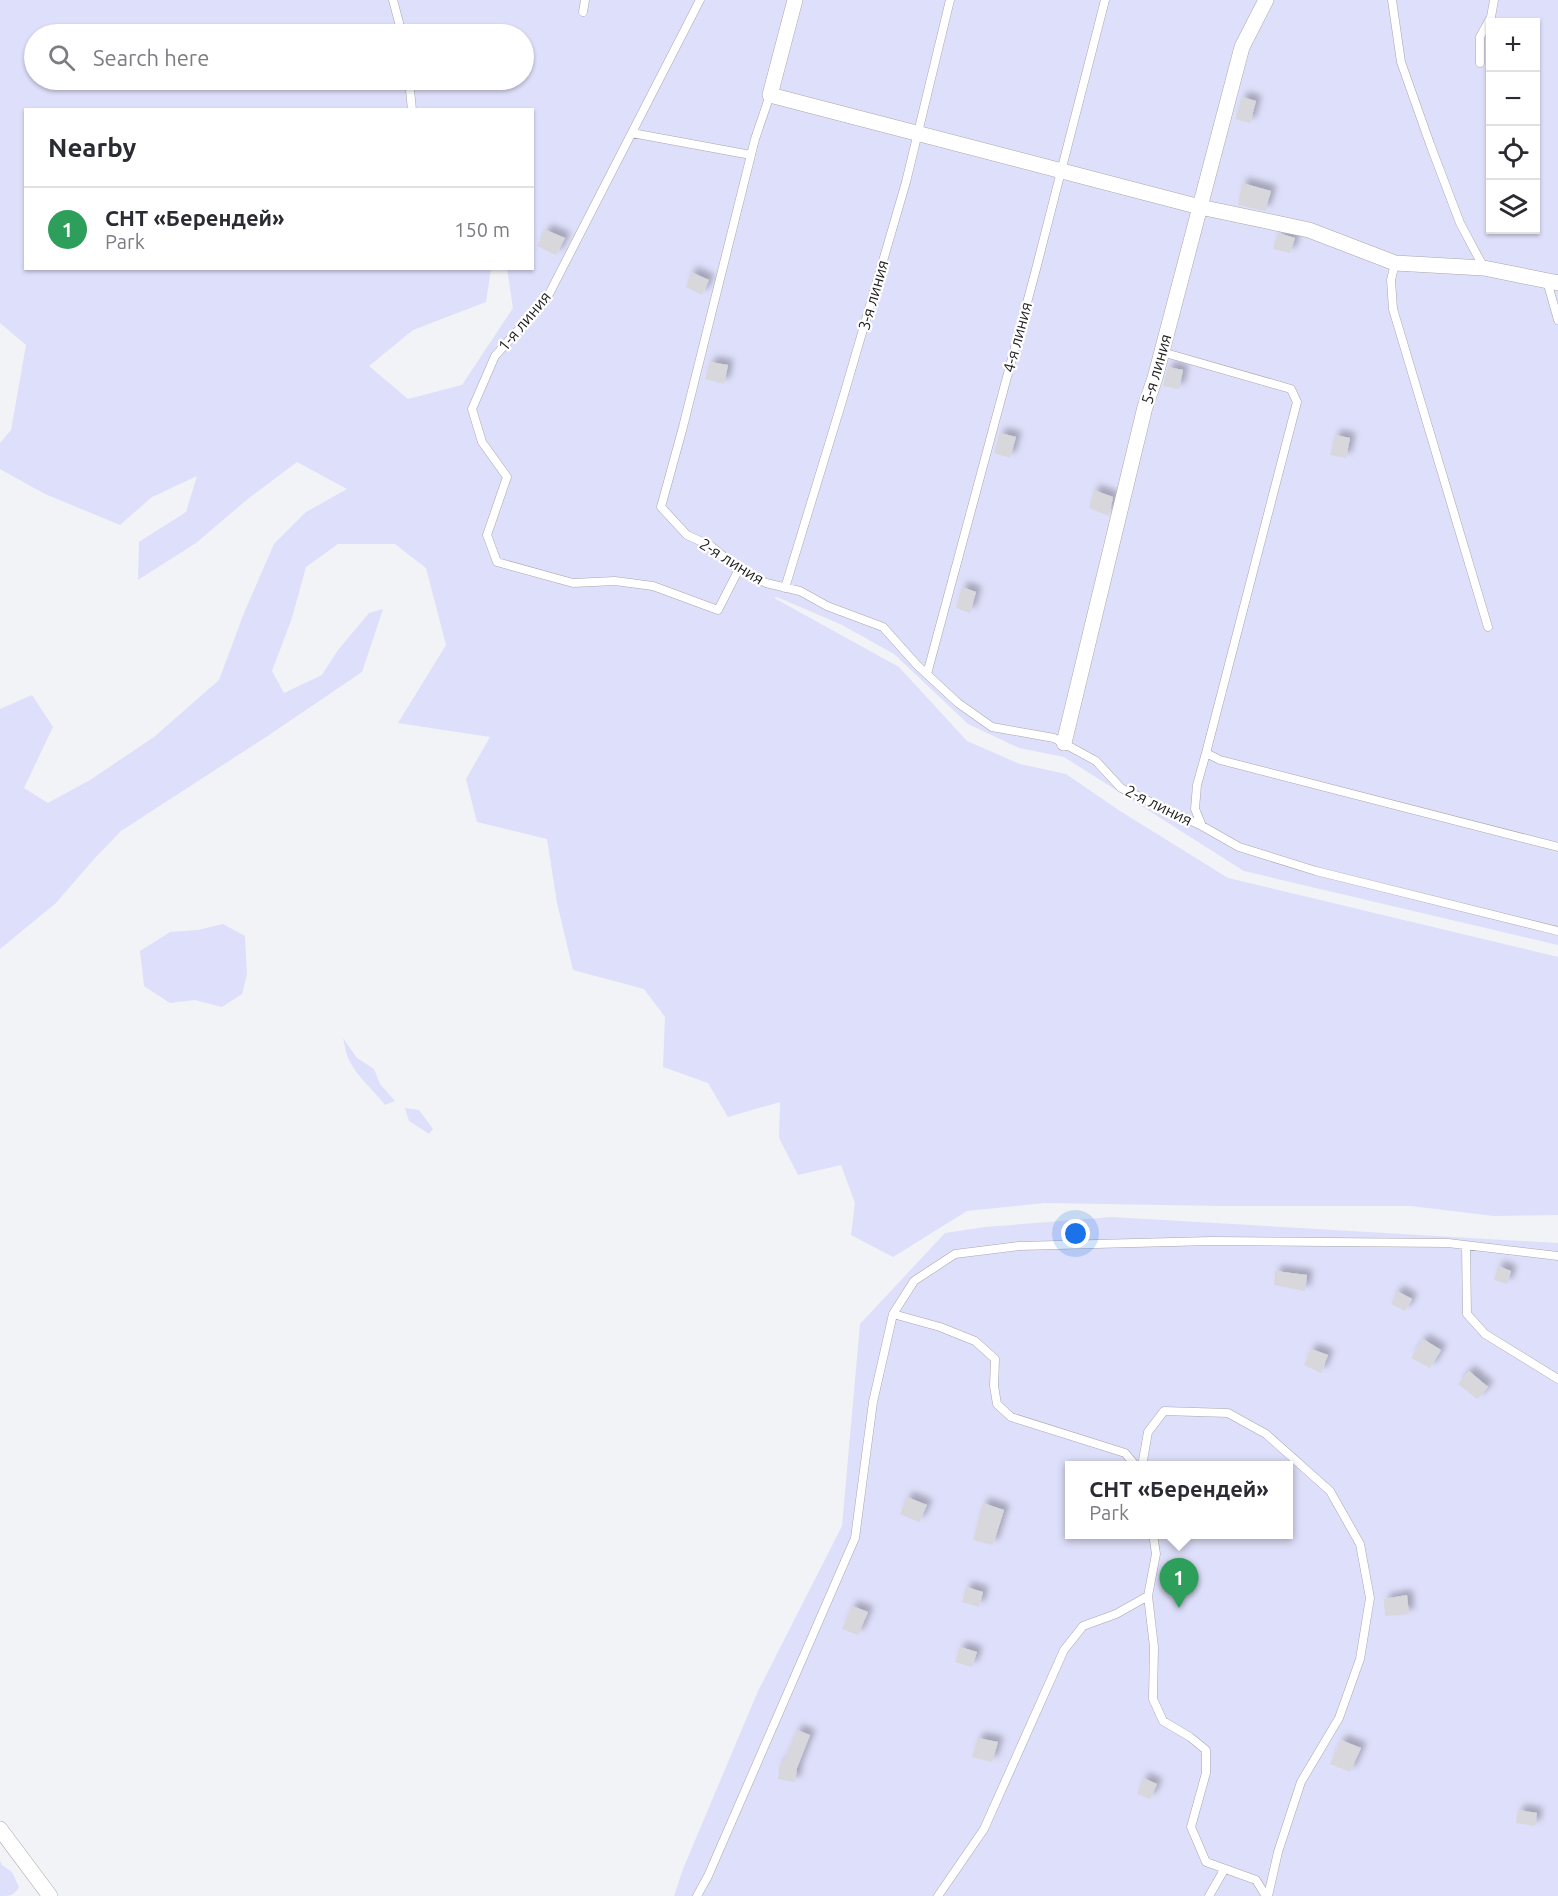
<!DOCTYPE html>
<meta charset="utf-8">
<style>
body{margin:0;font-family:Ubuntu,sans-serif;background:#f7f7f7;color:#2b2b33}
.controls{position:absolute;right:18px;top:18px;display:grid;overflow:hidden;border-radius:0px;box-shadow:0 2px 4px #0004}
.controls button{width:54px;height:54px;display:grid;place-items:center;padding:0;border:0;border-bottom:2px solid #e1e1e2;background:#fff;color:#2b2b33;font:30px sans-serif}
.you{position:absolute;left:1076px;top:1234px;width:21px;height:21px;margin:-15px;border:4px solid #fff;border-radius:50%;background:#1a73e8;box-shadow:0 0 0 9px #1a73e833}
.badge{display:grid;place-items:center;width:39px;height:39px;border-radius:50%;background:#6f5226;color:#fff;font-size:20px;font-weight:700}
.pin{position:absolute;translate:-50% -50px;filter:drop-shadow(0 2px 3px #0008)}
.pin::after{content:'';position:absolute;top:32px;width:21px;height:18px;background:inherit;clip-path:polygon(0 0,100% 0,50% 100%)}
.popup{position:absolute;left:1065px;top:1461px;width:228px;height:78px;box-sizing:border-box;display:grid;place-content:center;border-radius:0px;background:#fff;filter:drop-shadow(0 2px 4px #0005);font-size:20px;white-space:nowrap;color:#7c7c81}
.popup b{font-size:22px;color:#2b2b33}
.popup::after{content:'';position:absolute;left:50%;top:100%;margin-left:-12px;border:12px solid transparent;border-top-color:#fff}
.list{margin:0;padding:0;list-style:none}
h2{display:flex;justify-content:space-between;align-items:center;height:78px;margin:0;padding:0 24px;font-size:26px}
h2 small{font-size:20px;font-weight:400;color:#7c7c81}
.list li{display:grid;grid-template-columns:39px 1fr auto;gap:18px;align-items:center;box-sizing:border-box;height:84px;padding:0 24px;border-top:2px solid #e1e1e2}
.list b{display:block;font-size:22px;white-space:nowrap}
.list p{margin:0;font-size:20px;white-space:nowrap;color:#7c7c81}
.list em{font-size:20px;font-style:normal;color:#7c7c81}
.icon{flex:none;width:33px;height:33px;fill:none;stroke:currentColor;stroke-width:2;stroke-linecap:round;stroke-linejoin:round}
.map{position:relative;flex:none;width:1558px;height:1896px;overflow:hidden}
.search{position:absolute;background:#fff;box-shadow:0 2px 4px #0004;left:24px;top:24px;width:510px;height:66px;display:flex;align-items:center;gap:15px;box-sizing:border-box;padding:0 21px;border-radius:33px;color:#7c7c81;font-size:22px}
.panel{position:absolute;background:#fff;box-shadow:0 2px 4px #0004;left:24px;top:108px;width:510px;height:162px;border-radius:0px}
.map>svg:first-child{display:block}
.green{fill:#dedffa;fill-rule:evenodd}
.building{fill:#d7d7dc;filter:url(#shadow)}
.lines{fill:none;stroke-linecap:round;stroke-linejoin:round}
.service-casing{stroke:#a8a8ad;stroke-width:9}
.minor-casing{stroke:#a8a8ad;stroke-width:16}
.service{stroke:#fff;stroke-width:8}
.minor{stroke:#fff;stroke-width:15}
.labels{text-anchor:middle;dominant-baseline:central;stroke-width:4.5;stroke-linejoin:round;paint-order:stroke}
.street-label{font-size:16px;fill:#1f1f21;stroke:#fff}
</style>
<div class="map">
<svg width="1558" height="1896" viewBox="0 0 1558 1896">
<defs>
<filter id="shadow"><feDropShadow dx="5.5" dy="-5.5" stdDeviation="3" flood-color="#0004"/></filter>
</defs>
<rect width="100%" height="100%" fill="#f2f3f7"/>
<!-- green -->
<path class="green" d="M0 0H1558V945L1244 871 1064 757 1019 748 968 724 894 654 842 625 777 597 774 598 899 667 967 741 1020 764 1066 774 1120 811 1228 878 1558 957V1215L1494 1216 1411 1206H1223L1044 1203 967 1211 893 1257 851 1235 855 1203 841 1165 798 1175 779 1138 780 1102 728 1117 708 1083 663 1067 665 1017 644 989 573 970 557 903 547 839 477 822 466 779 490 737 398 723 446 645 426 568 395 544H338L306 567 292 618 272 671 284 693 322 675 338 650 369 613 383 609 362 672 269 735 121 831 94 859 56 903 0 949V709L32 695 53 727 24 788 48 803 90 780 154 737 219 680 244 613 274 544 306 512 347 489 297 462 249 498 196 543 138 580 139 542 186 512 197 476 152 497 120 525 45 494 0 469V443L11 430 26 345 0 323ZM1490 22H1536V230H1490ZM34 34H524V80H34ZM26 110H532V268L507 269 513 308 462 385 408 399 369 366 413 330 486 302 491 269 26 268Z
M223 924 245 936 247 974 242 994 222 1007 195 1000 170 1003 144 986 140 951 170 932 198 930Z
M343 1038 357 1058 374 1069 380 1084 395 1101 385 1105C374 1090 358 1078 350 1062 346 1055 345 1046 343 1038Z
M405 1108 419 1110 433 1129 429 1134 409 1121Z
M1111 1217 1558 1243V1896H674L683 1869 758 1691 842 1526 860 1324 945 1233 985 1227ZM1070 1466H1288V1534H1070Z
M0 1861 2 1865 12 1872 19 1887C14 1896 10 1896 0 1896Z"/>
<!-- building -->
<path class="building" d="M1242 97 1256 101 1250 123 1235 119Z
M1242 183 1271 191 1265 211 1238 205Z
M546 230 565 238 556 255 537 246Z
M1278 233 1295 238 1290 253 1273 249Z
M691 272 709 280 702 295 686 287Z
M710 362 728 365 724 384 705 379Z
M1168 367 1183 370 1179 389 1163 386Z
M1000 433 1016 437 1010 458 994 453Z
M1335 435 1350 438 1346 458 1330 455Z
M1094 490 1113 497 1109 516 1089 508Z
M962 587 976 592 970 613 956 608Z
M1498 1266 1511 1271 1507 1284 1494 1280Z
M1275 1271 1307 1275 1305 1291 1274 1285Z
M1397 1291 1412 1299 1405 1311 1391 1304Z
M1423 1339 1441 1350 1430 1368 1411 1358Z
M1311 1349 1328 1355 1321 1373 1304 1365Z
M1469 1371 1488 1387 1477 1399 1458 1384Z
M907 1497 927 1505 919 1522 900 1514Z
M983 1503 1004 1510 993 1545 973 1540Z
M966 1587 983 1592 979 1607 962 1602Z
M1407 1595 1409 1614 1385 1616 1384 1599Z
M852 1606 868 1612 858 1635 842 1629Z
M960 1647 977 1652 972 1667 955 1662Z
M797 1730 810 1735 797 1768 795 1782 778 1779 780 1763 783 1764Z
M978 1738 998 1742 992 1762 972 1757Z
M1341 1740 1361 1748 1350 1772 1330 1764Z
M1143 1778 1157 1784 1150 1799 1137 1794Z
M1518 1810 1537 1813 1535 1826 1516 1823Z"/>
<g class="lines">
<!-- service casing -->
<g class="service-casing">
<path id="service" d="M393 0 402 34
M700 0 547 298 495 356 472 409 482 442 507 477 487 535 497 562 573 583 615 581 653 586 718 610 739 569
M1392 0 1401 62 1430 144 1460 223 1484 268
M583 12 585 0
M1480 63V37L1491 17 1494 0
M409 80 412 110
M770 95 755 139 683 427 661 507 687 535 711 546 739 569 766 583 800 591 827 606 883 627 917 665 958 703 992 727 1054 738 1096 761 1121 788 1202 826
M632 133 751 155
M1395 263 1391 280 1393 309 1488 627
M1547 281 1558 320
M1162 352 1291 389 1297 402 1206 753 1220 760 1558 847
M785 588 843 398 906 182 950 0
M927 674 1035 273 1105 0
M1206 753 1197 785 1195 809 1202 826 1239 847 1316 871 1558 931
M1466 1246 1467 1314 1485 1334 1558 1379
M893 1314 940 1327 975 1341 995 1359 994 1386 997 1404 1011 1417 1125 1453 1136 1466
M1142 1466 1148 1432 1164 1411 1228 1413 1266 1434 1330 1491 1360 1544 1370 1598 1360 1659 1339 1718 1301 1782 1278 1852 1268 1896
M1153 1534 1156 1554 1148 1596 1154 1647 1153 1699 1163 1721 1190 1737 1206 1750V1773L1191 1827 1206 1862 1256 1880 1266 1896
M697 1896 708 1876 855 1538 873 1402 893 1314 914 1281 955 1254 1019 1246 1211 1241 1448 1243 1558 1256
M938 1896 984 1829 1064 1650 1083 1626 1116 1614 1148 1596
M1209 1896 1224 1870"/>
</g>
<!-- minor casing -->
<g class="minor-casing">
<path id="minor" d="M795 0 770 95 1200 207 1309 230 1395 263 1484 268 1558 283
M1064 743 1145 407 1155 378 1242 47 1266 0
M0 1829 50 1896"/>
</g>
<!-- service -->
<use href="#service" class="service"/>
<!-- minor -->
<use href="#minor" class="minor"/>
</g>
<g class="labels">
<!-- street labels -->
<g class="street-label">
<text transform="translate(873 295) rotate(-74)">3-я линия</text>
<text transform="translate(524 321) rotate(-50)">1-я линия</text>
<text transform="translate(1017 337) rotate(-75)">4-я линия</text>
<text transform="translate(1156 369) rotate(-74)">5-я линия</text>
<text transform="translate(732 561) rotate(32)">2-я линия</text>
<text transform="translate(1159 805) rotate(26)">2-я линия</text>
</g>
</g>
</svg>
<div class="controls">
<button>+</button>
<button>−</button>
<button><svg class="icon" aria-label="locate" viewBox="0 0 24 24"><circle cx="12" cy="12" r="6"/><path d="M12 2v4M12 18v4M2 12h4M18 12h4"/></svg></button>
<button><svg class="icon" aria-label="layers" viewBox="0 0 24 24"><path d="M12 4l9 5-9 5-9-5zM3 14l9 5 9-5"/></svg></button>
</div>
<div class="you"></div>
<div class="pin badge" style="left:1179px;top:1608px;background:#2e9e5b">1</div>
<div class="popup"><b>СНТ «Берендей»</b>Park</div>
<div class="search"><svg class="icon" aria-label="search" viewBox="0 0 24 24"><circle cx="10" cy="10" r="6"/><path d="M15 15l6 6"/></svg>Search here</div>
<section class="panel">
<h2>Nearby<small></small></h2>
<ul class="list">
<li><span class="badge" style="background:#2e9e5b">1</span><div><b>СНТ «Берендей»</b><p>Park</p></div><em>150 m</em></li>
</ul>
</section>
</div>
